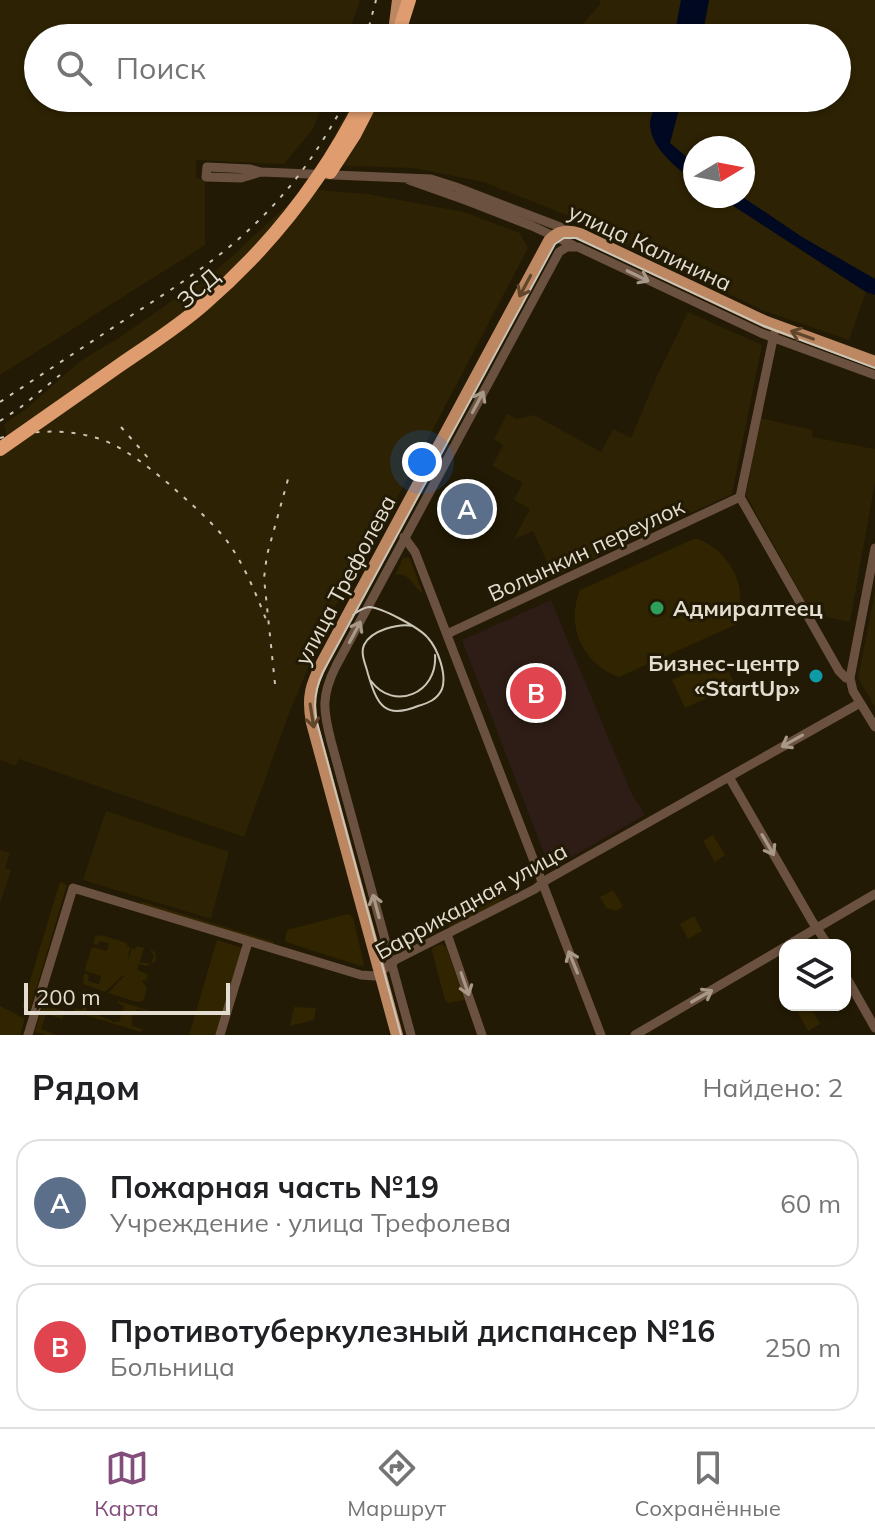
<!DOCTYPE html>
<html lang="ru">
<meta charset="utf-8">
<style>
body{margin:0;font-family:Mulish,sans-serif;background:#f6f6f6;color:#202124}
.controls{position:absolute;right:24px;bottom:24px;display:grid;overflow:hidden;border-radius:16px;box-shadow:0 2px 6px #0004}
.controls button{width:72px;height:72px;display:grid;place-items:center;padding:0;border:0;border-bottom:2px solid #e0e0e0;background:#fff;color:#202124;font:40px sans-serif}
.compass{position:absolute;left:683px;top:136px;width:72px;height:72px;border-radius:50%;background:#fff;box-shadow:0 2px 6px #0004;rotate:80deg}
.scale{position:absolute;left:24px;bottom:20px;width:206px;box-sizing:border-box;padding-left:8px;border:4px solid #e3ded1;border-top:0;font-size:22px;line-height:28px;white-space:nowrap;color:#e3ded1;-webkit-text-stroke:6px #221a04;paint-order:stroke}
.you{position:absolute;left:422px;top:462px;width:28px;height:28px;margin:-20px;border:6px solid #fff;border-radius:50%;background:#1a73e8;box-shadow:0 0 0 12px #1a73e833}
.badge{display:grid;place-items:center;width:52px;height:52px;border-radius:50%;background:#834e7b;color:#fff;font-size:26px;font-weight:700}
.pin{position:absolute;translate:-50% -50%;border:4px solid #fff;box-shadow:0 2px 8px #0006}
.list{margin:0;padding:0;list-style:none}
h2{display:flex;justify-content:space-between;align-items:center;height:104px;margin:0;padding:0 32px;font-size:34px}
h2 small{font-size:26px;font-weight:400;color:#757577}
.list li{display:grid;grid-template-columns:52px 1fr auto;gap:24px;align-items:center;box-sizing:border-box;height:128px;margin:0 16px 16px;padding:0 16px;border:2px solid #e0e0e0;border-radius:24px}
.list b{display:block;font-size:30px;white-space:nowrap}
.list p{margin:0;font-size:26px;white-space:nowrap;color:#757577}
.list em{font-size:26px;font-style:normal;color:#757577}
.icon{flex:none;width:44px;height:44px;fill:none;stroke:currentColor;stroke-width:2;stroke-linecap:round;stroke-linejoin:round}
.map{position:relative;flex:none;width:875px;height:1035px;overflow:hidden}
.search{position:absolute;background:#fff;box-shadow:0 2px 6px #0004;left:24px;right:24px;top:24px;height:88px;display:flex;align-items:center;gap:20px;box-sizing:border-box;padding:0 28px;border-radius:44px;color:#757577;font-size:30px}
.sheet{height:392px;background:#fff}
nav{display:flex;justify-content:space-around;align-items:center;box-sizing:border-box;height:112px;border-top:2px solid #e0e0e0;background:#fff;font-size:22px;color:#757577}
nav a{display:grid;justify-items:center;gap:4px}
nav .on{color:#834e7b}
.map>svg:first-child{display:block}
.built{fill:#2d2203}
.medical{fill:#2e1d16}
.green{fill:#312400}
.water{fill:#000921}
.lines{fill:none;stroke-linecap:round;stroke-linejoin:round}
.minor{stroke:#6b5140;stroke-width:9}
.major{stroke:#bd8762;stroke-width:12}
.highway{stroke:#de9c6f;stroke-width:14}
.tram{stroke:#cac5b7;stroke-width:2}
.rail{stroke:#cac5b7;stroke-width:2;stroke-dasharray:4 8;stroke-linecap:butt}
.highway-bridge{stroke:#de9c6f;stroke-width:14}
.oneway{stroke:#a79888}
.oneway2{stroke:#60462a}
.leisure-dot{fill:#2e9e5b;stroke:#221a04;stroke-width:3}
.culture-dot{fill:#0f9aa8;stroke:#221a04;stroke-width:3}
.labels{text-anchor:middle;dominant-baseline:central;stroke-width:6;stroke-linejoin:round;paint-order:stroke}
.street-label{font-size:22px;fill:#e3ded1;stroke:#221a04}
.poi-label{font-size:22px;font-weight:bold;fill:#e3ded1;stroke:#221a04;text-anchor:start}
</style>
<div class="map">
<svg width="875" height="1035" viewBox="0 0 875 1035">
<rect width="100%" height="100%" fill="#221a04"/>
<!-- built -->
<path class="built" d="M0 0H360L347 38H38V98H326L313 129 284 164 196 160V178L205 179V245L0 375Z
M600 0H681L674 38H415L429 31 538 26 577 31 600 4Z
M709 0H875V279L802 237 741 196H743V148H695V164L670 143 682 98H837V38H702Z
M354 98H658L650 123 656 145 684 173 695 181V196H718L866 292 849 340 762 310 613 238 594 226 483 182 414 168 319 165Z
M305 189 368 194 464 212 520 233 528 248 396 500 329 618 290 711 244 837 19 759 15 766 0 760V448L9 444 4 424 26 409 79 362 123 335 219 268Z
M688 312 762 345 732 494 628 542 626 538 620 541 622 545 554 577 533 531 514 539 530 509 514 500 523 483 492 466 503 445 494 439 507 414 517 419 534 415 601 452 613 429 631 438 657 376Z
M760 418 813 430 812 437 875 449V482L850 622 812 614 746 495Z
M875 592V707L858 678Z
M106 811 229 852 211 919 83 880Z
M0 850 10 853 5 868 11 870 0 903Z"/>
<!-- medical -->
<path class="medical" d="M551 600 631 792 645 815 550 869 462 640Z"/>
<!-- green -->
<path class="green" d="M696 538C732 552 750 589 735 625L619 677C583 664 565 626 580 590Z
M408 557 410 559 423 594C413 587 409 571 395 575L403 558Z
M722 657 735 685 685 708 672 680Z
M713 835 725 855 715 862 703 841Z
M60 882 67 885 30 1010 22 1007Z
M613 890 623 906 616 911 606 908 600 897Z
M501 895V902L450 928 447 922Z
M140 901 274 942 273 945 142 905Z
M348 914 353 917 364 965 361 966 286 942 285 939 287 930Z
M694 916 702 931 688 939 680 924Z
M101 935 127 943V946L130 947 127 963 132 948 136 949 137 946 144 948 140 962 151 964 154 954 151 953V950L155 952 156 961 147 966 139 964 137 970 148 974 146 980H142L147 989 143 1001 137 1002 108 993 124 976H122L105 992 83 984 84 973 89 975 88 981 99 984 101 976 85 971 87 961 90 960 88 959 92 947 107 951 109 943 100 941 98 945 93 944 95 937Z
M217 940 242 948 216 1035H189Z
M442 944 446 947 465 1000 448 1003 445 1000 432 951 433 947Z
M83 990 98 995V998L90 996 86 1012 92 1016 94 1014 111 1020 112 1022H119L124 1006 118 1003V1001L148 1010 147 1012 137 1009 134 1016 132 1017V1026L142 1029 141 1032 75 1012 74 1008 82 1010 86 996 78 994Z
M43 1005 65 1011 62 1019 46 1014 41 1029 57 1035H46L35 1032Z
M799 1005H810L820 1024 808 1031 795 1007Z
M0 1006 25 1019 20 1035H0Z
M294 1007 316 1008 314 1020 290 1026Z"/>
<!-- water -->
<path class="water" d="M681 0H709L702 38H674Z
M658 98H682L670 143 695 164V181C677 169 649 147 650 122 651 115 656 105 658 98Z
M718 196H741L802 237 875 279V295L866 292Z"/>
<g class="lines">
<!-- minor -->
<path class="minor" d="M207 167 250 169 261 172 241 178 206 177Z
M261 172 431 179 456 187 568 230
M409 180 468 201 532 226 573 245
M774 334 740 497 839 671 846 678H850
M404 537 415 552 601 1035
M875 548 850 678 853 691 875 727
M447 634 740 497
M729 777 812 921 828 945
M447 934 482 1035
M788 945 875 894
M845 975 875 1028
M28 1035 73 888 361 975 375 976 397 959 535 889 548 879 860 703
M220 1035 248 942
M411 1035 331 741C323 710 321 696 336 666L559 252 567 247H578L761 333 875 375
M635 1035 785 947"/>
<!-- major -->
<path class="major" d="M395 24 398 0
M397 1035 312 723C307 697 311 685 323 661L549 241C558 231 567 230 580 234L766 322 875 362"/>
<!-- highway -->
<path class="highway" d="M397 38 409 0
M330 172 354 135 373 98"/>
<!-- tram -->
<path class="tram" d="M353 615C358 611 362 608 369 607 381 607 420 628 428 638 438 649 447 675 442 689 437 700 428 703 418 706 384 720 377 704 368 674 366 665 360 654 364 645 371 630 399 623 413 626
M371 681C394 712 438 693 435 655
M401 1035 317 723C313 705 315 689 323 672L555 244 564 238H576L764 326 875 368"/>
<!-- rail -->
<path class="rail" d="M366 38 376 0
M0 402C44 373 88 344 132 315 179 285 228 253 267 212 300 178 325 140 347 98
M0 421 21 407 60 375
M121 427 150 460
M0 438C36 429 81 428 114 445 135 456 152 470 169 484 190 503 213 522 230 545 246 569 257 596 267 622
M275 684 264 578 267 555 290 472"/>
<!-- highway-bridge -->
<path class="highway-bridge" d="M0 449C40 421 80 393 120 365 149 345 178 327 204 304 270 247 325 177 364 98"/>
</g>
<!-- one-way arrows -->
<defs><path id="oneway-shaft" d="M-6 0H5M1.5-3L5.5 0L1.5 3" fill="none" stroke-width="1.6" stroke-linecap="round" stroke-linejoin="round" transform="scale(2)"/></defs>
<g class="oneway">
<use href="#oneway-shaft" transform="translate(638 276) rotate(26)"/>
<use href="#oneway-shaft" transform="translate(478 402) rotate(-62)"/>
<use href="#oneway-shaft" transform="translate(355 632) rotate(-62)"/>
<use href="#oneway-shaft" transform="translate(792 741) rotate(151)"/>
<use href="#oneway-shaft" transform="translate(768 845) rotate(60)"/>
<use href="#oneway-shaft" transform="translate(376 906) rotate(-105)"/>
<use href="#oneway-shaft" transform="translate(573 962) rotate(-112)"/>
<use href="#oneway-shaft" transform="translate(465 984) rotate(71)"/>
<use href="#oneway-shaft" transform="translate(702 996) rotate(-30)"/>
</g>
<g class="oneway2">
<use href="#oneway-shaft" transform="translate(525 286) rotate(118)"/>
<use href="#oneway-shaft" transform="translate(802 335) rotate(-160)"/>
<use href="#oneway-shaft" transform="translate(312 716) rotate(81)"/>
</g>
<!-- markers -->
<circle class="leisure-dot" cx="657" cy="608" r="8"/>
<circle class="culture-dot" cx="816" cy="676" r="8"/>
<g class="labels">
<!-- street labels -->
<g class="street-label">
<text transform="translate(650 247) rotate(25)">улица Калинина</text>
<text transform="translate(198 288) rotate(-41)">ЗСД</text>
<text transform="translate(586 550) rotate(-25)">Волынкин переулок</text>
<text transform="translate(345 580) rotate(-62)">улица Трефолева</text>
<text transform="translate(471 901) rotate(-29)">Баррикадная улица</text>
</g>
<!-- poi labels -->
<g class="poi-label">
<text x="673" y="608">Адмиралтеец</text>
<text x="800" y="663" text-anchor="end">Бизнес-центр<tspan x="800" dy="25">«StartUp»</tspan></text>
</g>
</g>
</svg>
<div class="controls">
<button><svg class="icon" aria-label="layers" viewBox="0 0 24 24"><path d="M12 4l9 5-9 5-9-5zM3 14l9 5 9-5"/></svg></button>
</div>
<svg class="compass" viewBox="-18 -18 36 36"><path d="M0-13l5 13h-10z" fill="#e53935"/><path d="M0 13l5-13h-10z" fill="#757577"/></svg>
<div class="scale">200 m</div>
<div class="you"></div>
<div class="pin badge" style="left:467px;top:509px;background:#5c6f8a">A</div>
<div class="pin badge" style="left:536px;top:693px;background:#e0444e">B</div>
<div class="search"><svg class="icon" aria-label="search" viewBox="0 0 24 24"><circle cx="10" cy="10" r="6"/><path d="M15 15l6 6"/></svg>Поиск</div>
</div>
<section class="sheet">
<h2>Рядом<small>Найдено: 2</small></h2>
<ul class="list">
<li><span class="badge" style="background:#5c6f8a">A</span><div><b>Пожарная часть №19</b><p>Учреждение · улица Трефолева</p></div><em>60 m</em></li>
<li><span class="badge" style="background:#e0444e">B</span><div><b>Противотуберкулезный диспансер №16</b><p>Больница</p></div><em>250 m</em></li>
</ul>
</section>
<nav>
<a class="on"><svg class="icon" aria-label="map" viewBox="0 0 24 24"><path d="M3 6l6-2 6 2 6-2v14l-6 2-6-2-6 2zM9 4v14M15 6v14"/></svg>Карта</a>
<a><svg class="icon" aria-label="directions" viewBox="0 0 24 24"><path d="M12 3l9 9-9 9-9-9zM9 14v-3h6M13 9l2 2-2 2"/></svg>Маршрут</a>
<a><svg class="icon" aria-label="saved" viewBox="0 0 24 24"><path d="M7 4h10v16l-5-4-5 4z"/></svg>Сохранённые</a>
</nav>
